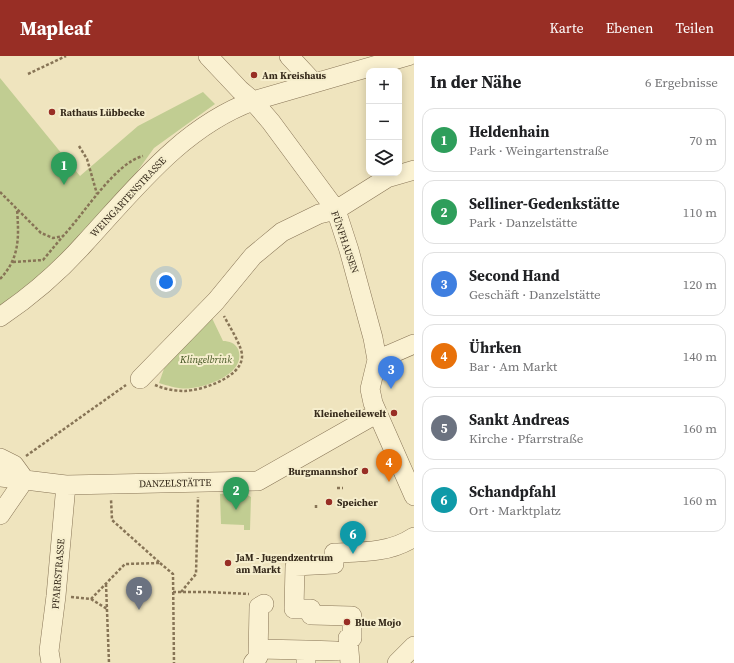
<!DOCTYPE html>
<html lang="de">
<meta charset="utf-8">
<style>
body{margin:0;font-family:"Source Serif 4",serif;background:#f2f2f2;color:#202124}
.controls{position:absolute;right:12px;top:12px;display:grid;overflow:hidden;border-radius:8px;box-shadow:0 2px 10px #0003}
.controls button{width:36px;height:36px;display:grid;place-items:center;padding:0;border:0;border-bottom:1px solid #e0e0e0;background:#fff;color:#202124;font:20px sans-serif}
.you{position:absolute;left:166px;top:226px;width:14px;height:14px;margin:-10px;border:3px solid #fff;border-radius:50%;background:#1a73e8;box-shadow:0 0 0 6px #1a73e833}
.badge{display:grid;place-items:center;width:26px;height:26px;border-radius:50%;background:#982e25;color:#fff;font-size:13px;font-weight:700}
.pin{position:absolute;translate:-50% -33px;filter:drop-shadow(0 1px 2px #0008)}
.pin::after{content:'';position:absolute;top:21px;width:14px;height:12px;background:inherit;clip-path:polygon(0 0,100% 0,50% 100%)}
.list{margin:0;padding:0;list-style:none}
h2{display:flex;justify-content:space-between;align-items:center;height:52px;margin:0;padding:0 16px;font-size:17px}
h2 small{font-size:13px;font-weight:400;color:#757577}
.list li{display:grid;grid-template-columns:26px 1fr auto;gap:12px;align-items:center;box-sizing:border-box;height:64px;margin:0 8px 8px;padding:0 8px;border:1px solid #e0e0e0;border-radius:12px}
.list b{display:block;font-size:15px;white-space:nowrap}
.list p{margin:0;font-size:13px;white-space:nowrap;color:#757577}
.list em{font-size:13px;font-style:normal;color:#757577}
.icon{flex:none;width:22px;height:22px;fill:none;stroke:currentColor;stroke-width:2;stroke-linecap:round;stroke-linejoin:round}
.map{position:relative;flex:none;width:414px;height:607px;overflow:hidden}
header{display:flex;align-items:center;gap:24px;box-sizing:border-box;height:56px;padding:0 20px;background:#982e25;color:#fff}
header strong{font-size:19px}
nav{display:flex;gap:22px;margin-inline-start:auto;font-size:14px}
main{display:flex}
aside{flex:1;background:#fff}
.map>svg:first-child{display:block}
.green{fill:#c1cd92}
.lines{fill:none;stroke-linecap:round;stroke-linejoin:round}
.minor-casing{stroke:#877456;stroke-width:20}
.path{stroke:#877456;stroke-width:2.5;stroke-dasharray:3 2;stroke-linecap:butt}
.minor{stroke:#faf1d1;stroke-width:19}
.poi-dot{fill:#982e25;stroke:#f6eecd;stroke-width:1.5}
.labels{text-anchor:middle;dominant-baseline:central;stroke-width:4;stroke-linejoin:round;paint-order:stroke}
.poi-label{font-size:10px;font-weight:bold;fill:#362a1b;stroke:#f6eecd;text-anchor:start}
.street-label{font-size:10px;fill:#362a1b;stroke:#f6eecd}
.park-label{font-size:10px;font-style:italic;fill:#425321;stroke:#f6eecd}
</style>
<header>
<strong>Mapleaf</strong>
<nav><a>Karte</a><a>Ebenen</a><a>Teilen</a></nav>
</header>
<main>
<div class="map">
<svg width="414" height="607" viewBox="0 0 414 607">
<rect width="100%" height="100%" fill="#efe4be"/>
<!-- green -->
<path class="green" d="M0 22 80 120 138 70 203 36 215 48 154 92 121 138 56 207 0 252Z
M211 260 223 285C229 285 235 287 238 293 247 316 210 330 192 332 181 334 169 330 159 327L166 307Z
M244 437 251 441 250 474H244V469L221 468 220 438Z"/>
<g class="lines">
<!-- minor casing -->
<g class="minor-casing">
<path id="minor" d="M208 0 240 34 253 45 271 66 336 154 349 194 373 282 377 304 370 333 373 347 414 440
M289 0 314 27
M0 261C31 240 59 216 84 188 134 134 182 71 253 45L408 0
M377 304 414 288
M140 323 216 245 253 200 282 176 319 158 336 154 387 122 414 114
M0 402 14 409 22 420 20 430 0 459
M0 421 66 429 258 425 376 358
M258 593 306 594V607
M306 594 336 595
M51 607 49 595 56 540 66 429
M253 607 258 601 259 551 264 548
M350 607 348 582H352V560L311 559V553H294L295 510 334 508V497C362 496 390 497 414 481
M397 607 414 590"/>
</g>
<!-- path -->
<path class="path" d="M28 18 66 0
M252 23 258 16
M79 90 87 103 97 138
M0 136 41 177 53 182 63 180C84 158 115 107 143 100
M13 206 43 204 63 180
M0 223C20 202 19 181 17 153
M155 329C164 333 175 335 185 335 202 334 241 322 242 301 243 291 229 270 224 260
M26 400 126 329
M337 432H343
M316 449V454
M160 507 173 518 174 607
M106 528 109 607
M173 536H208L249 538
M181 536 196 518 198 441
M71 541 91 543 125 508 160 507 112 464 111 443
M91 543 107 553"/>
<!-- minor -->
<use href="#minor" class="minor"/>
</g>
<!-- markers -->
<g class="poi-dot">
<circle cx="254" cy="19" r="4"/>
<circle cx="52" cy="56" r="4"/>
<circle cx="394" cy="357" r="4"/>
<circle cx="365" cy="415" r="4"/>
<circle cx="329" cy="446" r="4"/>
<circle cx="228" cy="507" r="4"/>
<circle cx="347" cy="566" r="4"/>
</g>
<g class="labels">
<!-- poi labels -->
<g class="poi-label">
<text x="262" y="19">Am Kreishaus</text>
<text x="60" y="56">Rathaus Lübbecke</text>
<text x="386" y="357" text-anchor="end">Kleineheilewelt</text>
<text x="357" y="415" text-anchor="end">Burgmannshof</text>
<text x="337" y="446">Speicher</text>
<text x="236" y="501">JaM - Jugendzentrum<tspan x="236" dy="12">am Markt</tspan></text>
<text x="355" y="566">Blue Mojo</text>
</g>
<!-- street labels -->
<g class="street-label">
<text transform="translate(128 141) rotate(-47)">WEINGARTENSTRASSE</text>
<text transform="translate(345 186) rotate(71)">FÜNFHAUSEN</text>
<text transform="translate(175 427) rotate(-1)">DANZELSTÄTTE</text>
<text transform="translate(58 518) rotate(-85)">PFARRSTRASSE</text>
</g>
<!-- park labels -->
<g class="park-label">
<text x="206" y="303">Klingelbrink</text>
</g>
</g>
</svg>
<div class="controls">
<button>+</button>
<button>−</button>
<button><svg class="icon" aria-label="layers" viewBox="0 0 24 24"><path d="M12 4l9 5-9 5-9-5zM3 14l9 5 9-5"/></svg></button>
</div>
<div class="you"></div>
<div class="pin badge" style="left:64px;top:129px;background:#2e9e5b">1</div>
<div class="pin badge" style="left:236px;top:454px;background:#2e9e5b">2</div>
<div class="pin badge" style="left:391px;top:333px;background:#3f7fe0">3</div>
<div class="pin badge" style="left:389px;top:426px;background:#e8710a">4</div>
<div class="pin badge" style="left:139px;top:554px;background:#6b7280">5</div>
<div class="pin badge" style="left:353px;top:498px;background:#0f9aa8">6</div>
</div>
<aside>
<h2>In der Nähe<small>6 Ergebnisse</small></h2>
<ul class="list">
<li><span class="badge" style="background:#2e9e5b">1</span><div><b>Heldenhain</b><p>Park · Weingartenstraße</p></div><em>70 m</em></li>
<li><span class="badge" style="background:#2e9e5b">2</span><div><b>Selliner-Gedenkstätte</b><p>Park · Danzelstätte</p></div><em>110 m</em></li>
<li><span class="badge" style="background:#3f7fe0">3</span><div><b>Second Hand</b><p>Geschäft · Danzelstätte</p></div><em>120 m</em></li>
<li><span class="badge" style="background:#e8710a">4</span><div><b>Ührken</b><p>Bar · Am Markt</p></div><em>140 m</em></li>
<li><span class="badge" style="background:#6b7280">5</span><div><b>Sankt Andreas</b><p>Kirche · Pfarrstraße</p></div><em>160 m</em></li>
<li><span class="badge" style="background:#0f9aa8">6</span><div><b>Schandpfahl</b><p>Ort · Marktplatz</p></div><em>160 m</em></li>
</ul>
</aside>
</main>
